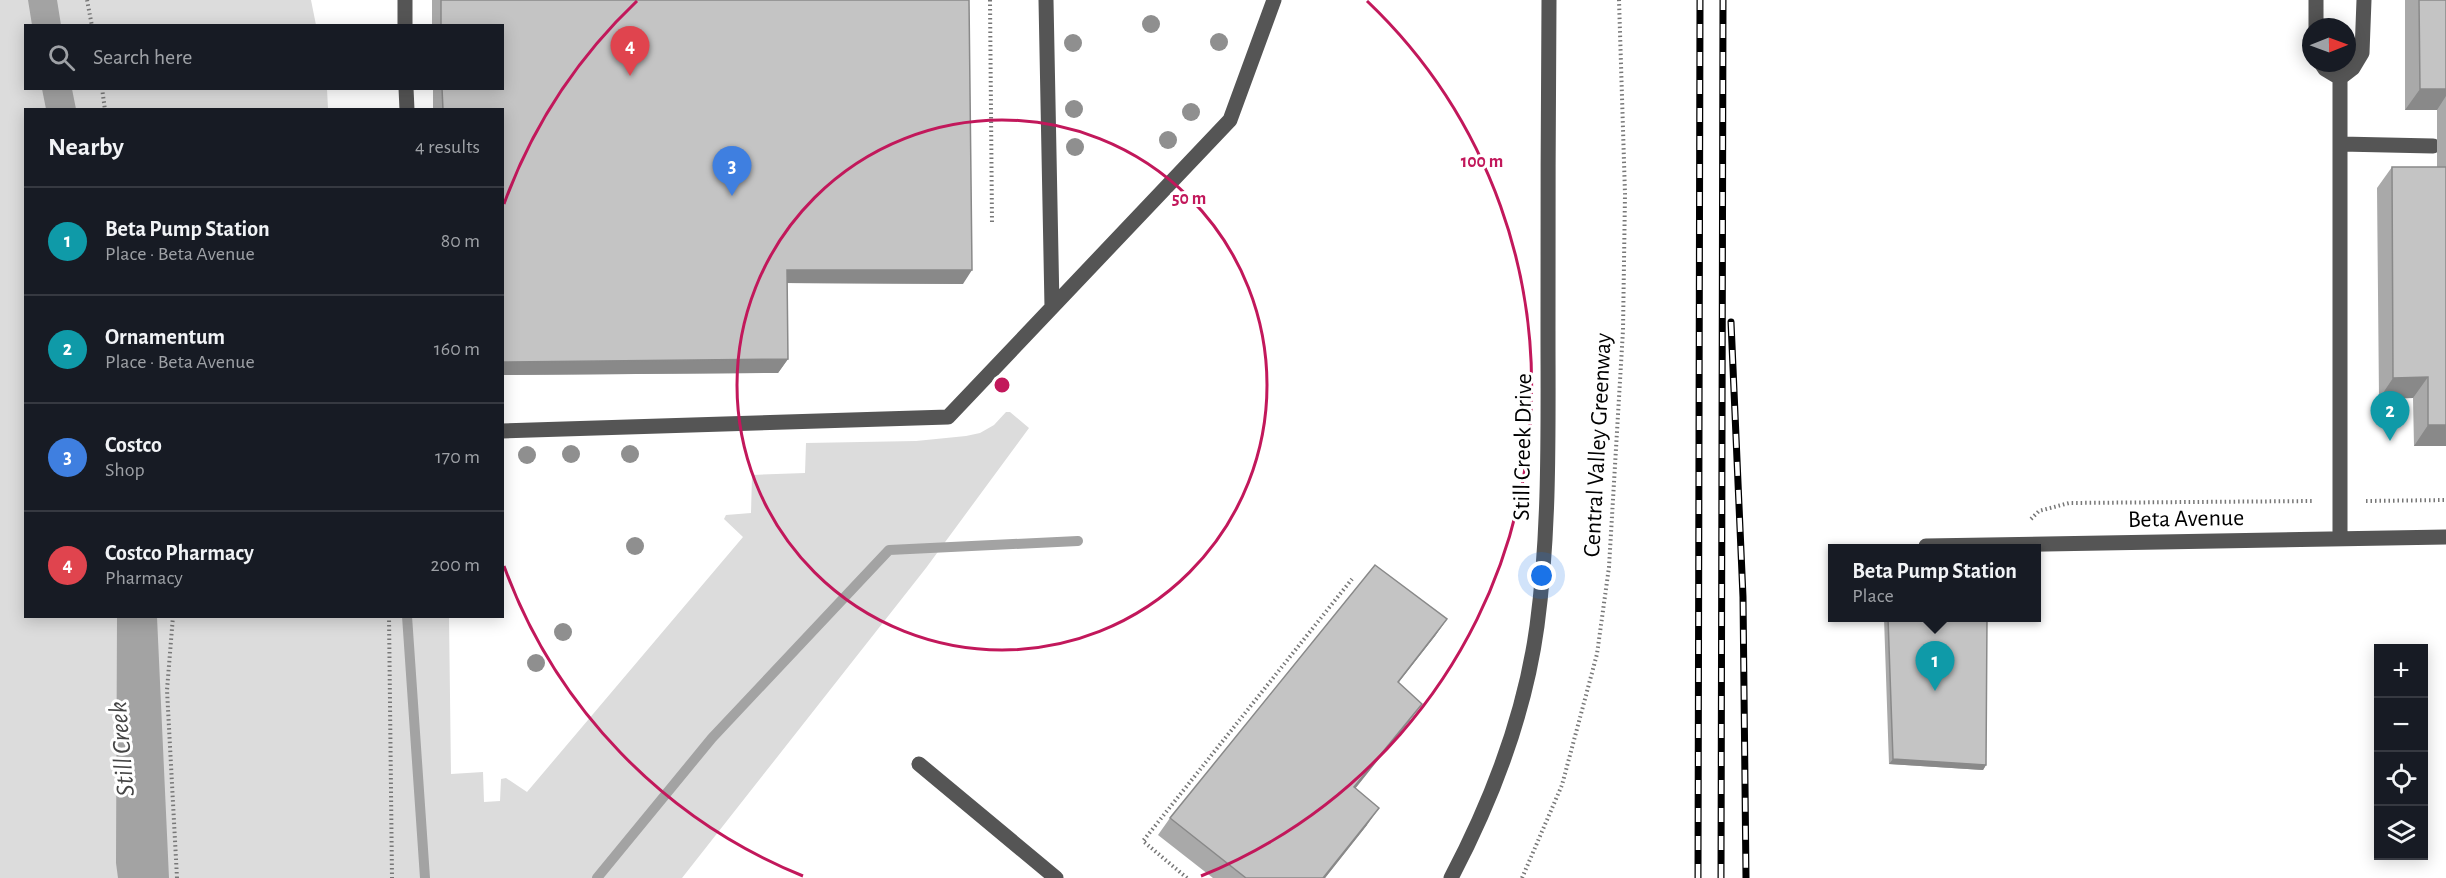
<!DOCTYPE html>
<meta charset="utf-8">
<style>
body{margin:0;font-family:"Alegreya Sans",sans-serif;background:#20242c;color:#f1f3f6}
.controls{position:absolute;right:18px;bottom:18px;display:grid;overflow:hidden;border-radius:0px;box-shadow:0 3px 15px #0003}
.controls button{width:54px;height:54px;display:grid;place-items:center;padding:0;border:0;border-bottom:2px solid #363941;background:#171b24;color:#f1f3f6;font:30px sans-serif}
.compass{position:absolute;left:2302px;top:18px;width:54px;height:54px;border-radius:50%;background:#171b24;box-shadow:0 3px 15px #0003;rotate:89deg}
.you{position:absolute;left:1542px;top:576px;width:21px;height:21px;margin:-15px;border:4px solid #fff;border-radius:50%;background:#1a73e8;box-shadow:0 0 0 9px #1a73e833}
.badge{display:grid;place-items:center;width:39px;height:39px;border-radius:50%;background:#db2777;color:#fff;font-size:20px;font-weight:700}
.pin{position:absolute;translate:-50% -50px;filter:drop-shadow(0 2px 3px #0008)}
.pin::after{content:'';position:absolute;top:32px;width:21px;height:18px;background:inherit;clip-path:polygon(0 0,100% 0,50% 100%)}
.popup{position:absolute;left:1828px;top:544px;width:213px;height:78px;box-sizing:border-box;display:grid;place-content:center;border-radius:0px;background:#171b24;filter:drop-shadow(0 2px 4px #0005);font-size:20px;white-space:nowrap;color:#9ea1a6}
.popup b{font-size:22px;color:#f1f3f6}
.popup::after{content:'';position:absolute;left:50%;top:100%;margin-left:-12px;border:12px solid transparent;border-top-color:#171b24}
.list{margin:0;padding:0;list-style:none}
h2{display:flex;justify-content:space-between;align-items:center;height:78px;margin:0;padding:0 24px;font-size:26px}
h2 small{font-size:20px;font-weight:400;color:#9ea1a6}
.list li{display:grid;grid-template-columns:39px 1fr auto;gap:18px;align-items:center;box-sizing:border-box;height:108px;padding:0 24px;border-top:2px solid #363941}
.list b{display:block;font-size:22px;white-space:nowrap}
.list p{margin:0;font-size:20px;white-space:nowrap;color:#9ea1a6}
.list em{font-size:20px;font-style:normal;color:#9ea1a6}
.icon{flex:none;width:33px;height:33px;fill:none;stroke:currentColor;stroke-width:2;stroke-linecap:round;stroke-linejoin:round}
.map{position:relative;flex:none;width:2446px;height:878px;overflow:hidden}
.search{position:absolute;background:#171b24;box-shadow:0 3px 15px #0003;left:24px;top:24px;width:480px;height:66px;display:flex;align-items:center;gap:15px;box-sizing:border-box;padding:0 21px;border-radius:0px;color:#9ea1a6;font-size:22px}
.panel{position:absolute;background:#171b24;box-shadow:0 3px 15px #0003;left:24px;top:108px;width:480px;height:510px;border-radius:0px}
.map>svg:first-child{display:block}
.green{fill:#dcdcdc}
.water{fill:#a3a3a3}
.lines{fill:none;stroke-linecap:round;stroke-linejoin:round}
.stream{stroke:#a3a3a3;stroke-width:10}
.path{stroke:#777;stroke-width:4;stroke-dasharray:1.5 3;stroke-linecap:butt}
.minor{stroke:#555;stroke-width:15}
.rail-casing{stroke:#000;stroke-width:7}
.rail{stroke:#fff;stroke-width:4.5;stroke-dasharray:14;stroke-linecap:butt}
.tree{fill:#8f8f8f}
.wall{fill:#a9a9a9}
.shaded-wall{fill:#898989}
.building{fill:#c4c4c4;stroke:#898989;stroke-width:1.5}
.ring{fill:none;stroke:#c2185b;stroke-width:3}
.labels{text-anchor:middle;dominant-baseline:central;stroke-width:6;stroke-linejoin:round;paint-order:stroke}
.street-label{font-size:24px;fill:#000;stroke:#fff}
.water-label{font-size:26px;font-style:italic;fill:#444;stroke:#fff}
.centre{fill:#c2185b;stroke:#fff;stroke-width:3}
.ring-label{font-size:18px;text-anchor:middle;font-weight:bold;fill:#c2185b;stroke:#fff;stroke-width:6;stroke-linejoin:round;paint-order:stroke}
</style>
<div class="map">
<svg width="2446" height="878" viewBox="0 0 2446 878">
<rect width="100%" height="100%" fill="#fff"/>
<!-- green -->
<path class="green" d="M0 0H311L316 25 26 26V88L327 89 328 109 26 110V616L449 617 451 774 483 772 484 802 500 801 501 779 506 778 527 792 743 537 724 519 726 515 751 513 752 475 805 473 806 443 916 441 966 436 980 433 994 425 1006 412H1010L1029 428 926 568 682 878H0Z"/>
<!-- water -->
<path class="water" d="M28 0H57L61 25H32Z
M42 89H72L76 109H46Z
M117 617H157L169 878H118L116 863Z"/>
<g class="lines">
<!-- stream -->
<path class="stream" d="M407 616 425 878
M597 878 712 738 889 550 1078 541"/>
<!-- path -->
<path class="path" d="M87 0 92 26
M990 0 992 223
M102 88 105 110
M2366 501 2446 500
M2031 519 2039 511 2069 503 2314 501
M173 616 167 690 177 878
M389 616 392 878
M1187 878 1143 841 1352 579
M1522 878 1562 785 1597 654 1609 567 1623 330 1625 194 1619 0"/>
<!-- minor -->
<path class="minor" d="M405 0V26
M1046 0 1052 307
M2316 0V27
M2321 63 2325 69 2340 78 2353 68 2362 53 2364 0
M406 88 407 110
M2341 144 2433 146
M502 431 948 417 1230 120 1274 0
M2340 539V78
M1926 546 2446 537
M919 764 1056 878
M1451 878C1492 800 1525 714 1537 626 1550 529 1548 429 1548 331 1548 221 1548 110 1549 0"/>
<!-- rail casing -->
<g class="rail-casing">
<path id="rail" d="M1731 322 1743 597 1746 878
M1698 878 1700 0
M1721 878 1723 0"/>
</g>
<!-- rail -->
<use href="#rail" class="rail"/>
</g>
<!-- trees -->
<g class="tree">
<circle cx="1151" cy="24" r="9"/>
<circle cx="1219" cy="42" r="9"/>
<circle cx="1073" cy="43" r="9"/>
<circle cx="1074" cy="109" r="9"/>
<circle cx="1191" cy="112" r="9"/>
<circle cx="1168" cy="140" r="9"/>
<circle cx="1075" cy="147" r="9"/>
<circle cx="571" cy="454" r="9"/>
<circle cx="630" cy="454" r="9"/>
<circle cx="527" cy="455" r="9"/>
<circle cx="635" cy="546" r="9"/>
<circle cx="563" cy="632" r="9"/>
<circle cx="536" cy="663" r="9"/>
</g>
<!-- wall -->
<path class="wall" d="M432 0H969L963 284 787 283 788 359 778 373 502 375V110H433V88H502V26H432Z
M2405 0H2446V446H2414L2413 398 2379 399 2377 188 2392 167H2437V110H2405Z
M1884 618H1888L1986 765 1983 770 1889 764Z
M1447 619 1435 636 1399 682 1410 720 1355 788 1367 825 1325 878H1213L1158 835 1170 818Z"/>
<!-- shaded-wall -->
<path class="shaded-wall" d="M2420 89H2446V96L2437 110H2405Z
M787 270H972L963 284 777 283Z
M788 359 778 373 502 375V362Z
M2428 377 2413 398 2379 399 2393 378Z
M2428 425H2446V446H2414Z
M1447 619 1435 636 1386 698 1398 682Z
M1422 704 1410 720 1343 804 1354 787Z
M1893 759 1986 765 1983 770 1889 764Z
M1379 808 1367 825 1325 878H1323Z"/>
<!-- building -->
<path class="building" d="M441 0H969L972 270H787L788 359 502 362V110H443L442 88H502V26H441Z
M2419 0H2446V89H2420Z
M2392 167H2446V425H2428V377L2393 378Z
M1375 565 1447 619 1398 682 1422 704 1354 787 1379 808 1323 878H1246L1170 818Z
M1888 618H1987L1986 765 1893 759Z"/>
<!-- distance rings -->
<g class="ring">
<circle cx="1002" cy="385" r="265"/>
<path d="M803 876A530 530 0 0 1 504 566M504 204A530 530 0 0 1 637 1M1367 1A530 530 0 0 1 1201 876"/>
</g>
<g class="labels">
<!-- street labels -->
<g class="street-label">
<text transform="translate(1598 445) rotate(-87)">Central Valley Greenway</text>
<text transform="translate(1523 447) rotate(-89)">Still Creek Drive</text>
<text transform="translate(2186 519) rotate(-1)">Beta Avenue</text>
</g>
<!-- water labels -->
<g class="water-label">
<text transform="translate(122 749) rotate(-95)">Still Creek</text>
</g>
</g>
<circle cx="1002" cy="385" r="9" class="centre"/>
<g class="ring-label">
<text x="1482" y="167">100 m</text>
<text x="1189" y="204">50 m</text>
</g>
</svg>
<div class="controls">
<button>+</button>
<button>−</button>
<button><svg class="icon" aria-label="locate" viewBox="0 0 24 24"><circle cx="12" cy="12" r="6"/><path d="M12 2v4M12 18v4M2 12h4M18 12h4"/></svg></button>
<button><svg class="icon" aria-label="layers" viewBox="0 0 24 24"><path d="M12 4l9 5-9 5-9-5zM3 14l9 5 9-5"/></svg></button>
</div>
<svg class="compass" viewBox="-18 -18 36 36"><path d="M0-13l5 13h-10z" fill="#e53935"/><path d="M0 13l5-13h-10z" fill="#9ea1a6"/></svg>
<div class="you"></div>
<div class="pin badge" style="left:1935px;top:691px;background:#0f9aa8">1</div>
<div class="popup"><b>Beta Pump Station</b>Place</div>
<div class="pin badge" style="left:2390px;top:441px;background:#0f9aa8">2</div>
<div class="pin badge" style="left:732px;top:196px;background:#3f7fe0">3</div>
<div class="pin badge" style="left:630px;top:76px;background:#e0444e">4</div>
<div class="search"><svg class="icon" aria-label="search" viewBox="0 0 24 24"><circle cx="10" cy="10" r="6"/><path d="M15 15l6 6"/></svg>Search here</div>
<section class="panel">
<h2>Nearby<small>4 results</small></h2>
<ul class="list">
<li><span class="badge" style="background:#0f9aa8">1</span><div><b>Beta Pump Station</b><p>Place · Beta Avenue</p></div><em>80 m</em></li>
<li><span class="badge" style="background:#0f9aa8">2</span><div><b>Ornamentum</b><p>Place · Beta Avenue</p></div><em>160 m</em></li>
<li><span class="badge" style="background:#3f7fe0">3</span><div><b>Costco</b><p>Shop</p></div><em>170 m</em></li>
<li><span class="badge" style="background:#e0444e">4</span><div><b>Costco Pharmacy</b><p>Pharmacy</p></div><em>200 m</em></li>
</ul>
</section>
</div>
